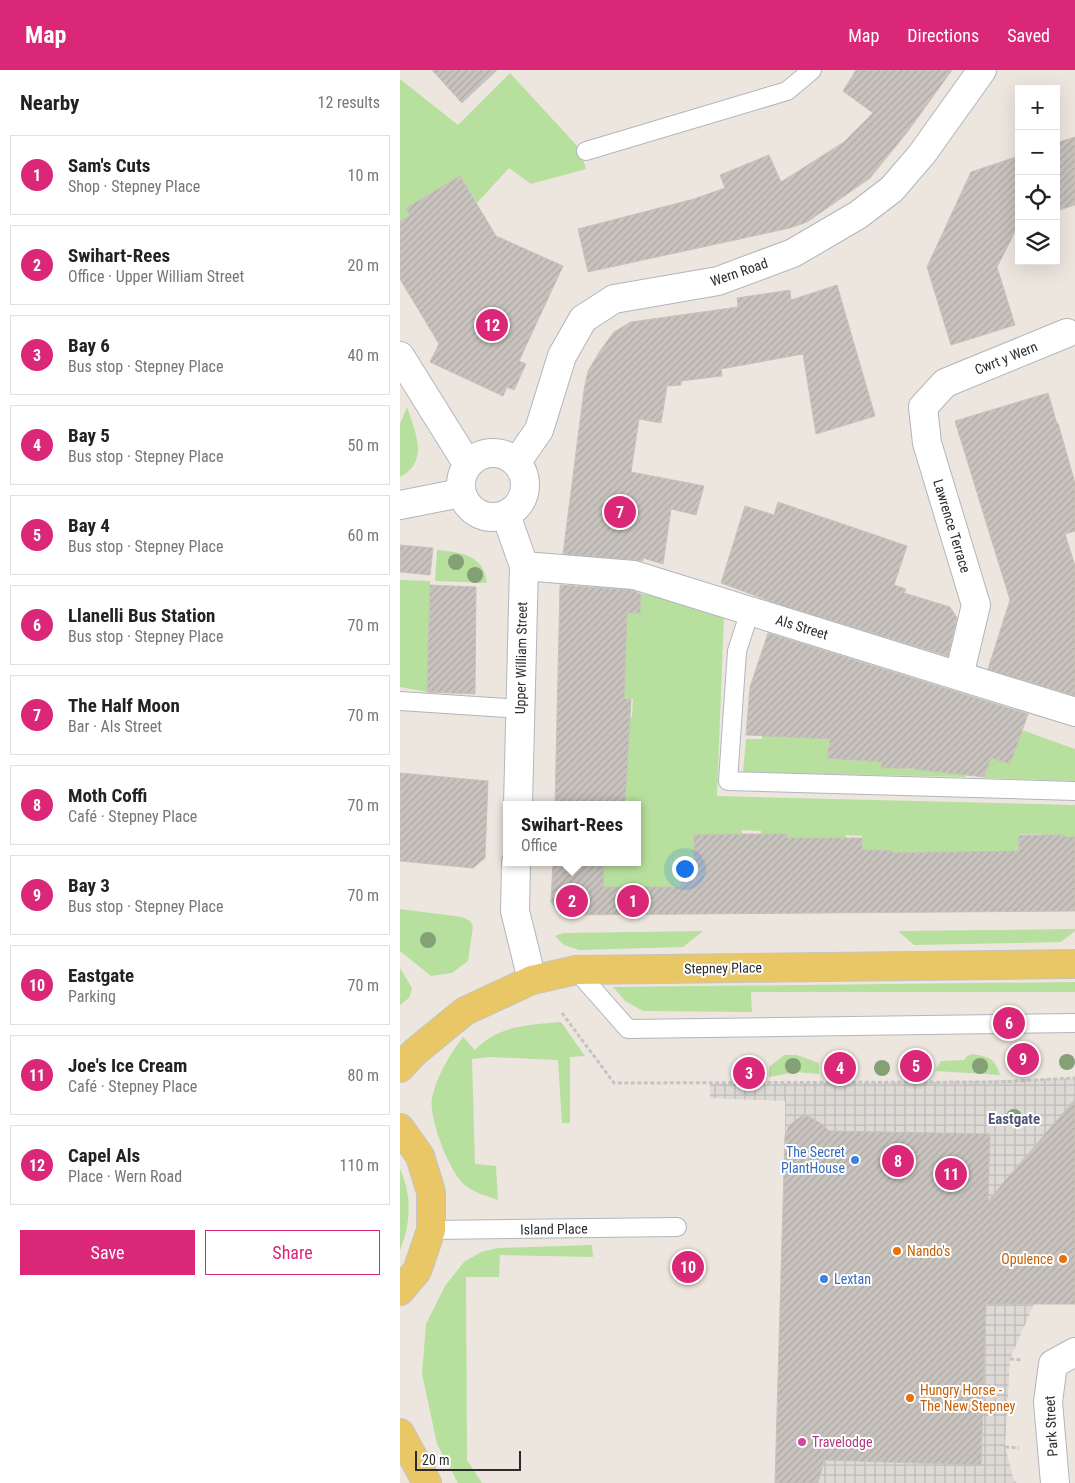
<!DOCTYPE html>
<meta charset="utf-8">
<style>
body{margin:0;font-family:"Roboto Condensed",sans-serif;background:#f2f2f2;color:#222}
.controls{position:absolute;right:15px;top:15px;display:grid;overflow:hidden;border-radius:0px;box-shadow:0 5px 20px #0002}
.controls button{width:45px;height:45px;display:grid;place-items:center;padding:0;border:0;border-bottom:1px solid #e0e0e0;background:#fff;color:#222;font:25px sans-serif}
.scale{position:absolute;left:15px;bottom:12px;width:106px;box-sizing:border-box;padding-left:5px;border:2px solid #2c2c2c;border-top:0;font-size:14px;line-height:18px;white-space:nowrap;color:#2c2c2c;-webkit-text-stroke:4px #fff;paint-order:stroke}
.you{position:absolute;left:284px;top:798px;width:18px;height:18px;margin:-12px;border:4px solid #fff;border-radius:50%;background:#1a73e8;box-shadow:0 0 0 8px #1a73e833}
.badge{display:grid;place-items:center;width:32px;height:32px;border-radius:50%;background:#db2777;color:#fff;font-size:16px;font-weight:700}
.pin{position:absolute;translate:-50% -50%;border:2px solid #fff;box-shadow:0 1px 5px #0006}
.popup{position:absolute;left:103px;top:731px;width:138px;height:65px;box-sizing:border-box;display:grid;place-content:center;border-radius:0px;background:#fff;filter:drop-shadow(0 1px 4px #0005);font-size:16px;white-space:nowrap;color:#767676}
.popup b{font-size:19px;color:#222}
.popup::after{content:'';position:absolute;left:50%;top:100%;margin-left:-10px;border:10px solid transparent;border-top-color:#fff}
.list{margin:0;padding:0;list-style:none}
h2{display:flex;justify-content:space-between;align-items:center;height:65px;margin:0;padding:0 20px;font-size:21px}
h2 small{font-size:16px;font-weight:400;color:#767676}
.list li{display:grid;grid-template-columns:32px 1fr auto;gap:15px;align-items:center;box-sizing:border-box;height:80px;margin:0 10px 10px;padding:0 10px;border:1px solid #e0e0e0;border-radius:0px}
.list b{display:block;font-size:19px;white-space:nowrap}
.list p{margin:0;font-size:16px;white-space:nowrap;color:#767676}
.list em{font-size:16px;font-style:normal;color:#767676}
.actions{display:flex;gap:10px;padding:15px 20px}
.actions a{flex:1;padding:11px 0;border:1px solid #db2777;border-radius:0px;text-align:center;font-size:18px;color:#db2777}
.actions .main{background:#db2777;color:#fff}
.icon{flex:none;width:28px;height:28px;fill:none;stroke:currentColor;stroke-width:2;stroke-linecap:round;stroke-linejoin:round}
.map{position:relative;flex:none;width:675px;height:1413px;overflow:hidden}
header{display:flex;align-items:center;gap:30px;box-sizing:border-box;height:70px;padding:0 25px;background:#db2777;color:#fff}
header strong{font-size:24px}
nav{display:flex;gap:28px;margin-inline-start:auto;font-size:18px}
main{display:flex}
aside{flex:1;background:#fff}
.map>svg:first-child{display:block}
.green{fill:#b7e09e}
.plaza{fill:url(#plaza-grid)}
.building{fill:url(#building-hatch);stroke:#c8c2b8}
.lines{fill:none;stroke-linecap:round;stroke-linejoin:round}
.service-casing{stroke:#b2b5be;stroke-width:20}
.minor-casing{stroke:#b2b5be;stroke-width:30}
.primary-casing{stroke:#c4c4c4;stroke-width:30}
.path{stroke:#c4c4c4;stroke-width:3;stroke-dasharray:4 2.5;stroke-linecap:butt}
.service{stroke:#fff;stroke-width:18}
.minor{stroke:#fff;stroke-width:28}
.primary{stroke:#eac766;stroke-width:28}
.tree{fill:#84a075}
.shop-dot{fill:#3f7fe0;stroke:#fff;stroke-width:2}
.food-dot{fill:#e8710a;stroke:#fff;stroke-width:2}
.hotel-dot{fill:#d1479c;stroke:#fff;stroke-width:2}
.labels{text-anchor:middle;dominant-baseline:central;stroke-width:4;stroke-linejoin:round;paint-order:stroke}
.street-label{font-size:14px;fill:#2c2c2c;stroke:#fff}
.shop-label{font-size:14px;fill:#366cbe;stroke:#fff;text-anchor:end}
.food-label{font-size:14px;fill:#c56008;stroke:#fff;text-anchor:start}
.hotel-label{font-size:14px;fill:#b23c85;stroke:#fff;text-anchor:start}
.neighbourhood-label{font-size:15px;font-weight:bold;fill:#4e577a;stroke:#fff}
</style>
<header>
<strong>Map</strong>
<nav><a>Map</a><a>Directions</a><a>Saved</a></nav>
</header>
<main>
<aside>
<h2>Nearby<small>12 results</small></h2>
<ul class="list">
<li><span class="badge">1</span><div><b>Sam's Cuts</b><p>Shop · Stepney Place</p></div><em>10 m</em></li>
<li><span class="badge">2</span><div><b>Swihart-Rees</b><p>Office · Upper William Street</p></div><em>20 m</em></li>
<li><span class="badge">3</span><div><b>Bay 6</b><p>Bus stop · Stepney Place</p></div><em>40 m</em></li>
<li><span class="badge">4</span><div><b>Bay 5</b><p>Bus stop · Stepney Place</p></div><em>50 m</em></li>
<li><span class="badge">5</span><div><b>Bay 4</b><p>Bus stop · Stepney Place</p></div><em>60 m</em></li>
<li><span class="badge">6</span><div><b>Llanelli Bus Station</b><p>Bus stop · Stepney Place</p></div><em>70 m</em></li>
<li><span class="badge">7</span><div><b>The Half Moon</b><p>Bar · Als Street</p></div><em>70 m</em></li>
<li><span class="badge">8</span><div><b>Moth Coffi</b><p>Café · Stepney Place</p></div><em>70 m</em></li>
<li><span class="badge">9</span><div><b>Bay 3</b><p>Bus stop · Stepney Place</p></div><em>70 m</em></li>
<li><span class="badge">10</span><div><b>Eastgate</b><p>Parking</p></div><em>70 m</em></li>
<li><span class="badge">11</span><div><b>Joe's Ice Cream</b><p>Café · Stepney Place</p></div><em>80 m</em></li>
<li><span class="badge">12</span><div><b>Capel Als</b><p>Place · Wern Road</p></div><em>110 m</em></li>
</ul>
<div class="actions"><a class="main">Save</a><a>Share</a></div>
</aside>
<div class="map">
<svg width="675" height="1413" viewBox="0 0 675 1413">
<defs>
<pattern id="plaza-grid" width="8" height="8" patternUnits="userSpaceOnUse" patternTransform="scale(1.25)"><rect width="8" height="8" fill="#ddd9d5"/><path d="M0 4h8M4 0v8" fill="none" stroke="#bebab7"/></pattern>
<pattern id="building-hatch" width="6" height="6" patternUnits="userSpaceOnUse" patternTransform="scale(1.25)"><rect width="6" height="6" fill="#c8c3be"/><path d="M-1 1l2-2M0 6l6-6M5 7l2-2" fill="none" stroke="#aca8a3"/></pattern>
</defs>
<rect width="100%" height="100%" fill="#ede6df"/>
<!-- green -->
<path class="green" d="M110 3 180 79 186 99 131 114 109 98 77 133 60 106 6 138 10 145 0 151V9L58 55Z
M7 337C15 361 30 392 0 407V354Z
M37 480C61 482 84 485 87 513L35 511Z
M0 510 30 511 27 622 0 617Z
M241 524 253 525 324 546 317 726 675 735V767L665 802 664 765H649L642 803 641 764H619L620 808 522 782 502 783V807H493L492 781H471L462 805V766L446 765 445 807 437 768H419L360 804 361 761 342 760 340 803 333 765H294V802L281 817H191L184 807H204V792H237V735H228V730L186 729 223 647H232L233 629 191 627 197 541 240 543Z
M364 622 433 641 427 687 458 652 456 691H469L473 658 485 662 481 697 500 666 506 699 522 700 529 675 571 681 565 707 343 702 346 669H362Z
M622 660 675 679V711L584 708 591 688 610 693Z
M0 839 62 847 70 851 73 856 68 891 52 903 31 906 0 881Z
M675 859V861L661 872 514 875 498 861Z
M303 861 283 877 179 880 164 875 155 866 163 863Z
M0 898 12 918 9 928 0 935Z
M675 912V922H351L352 942 243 941 225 931 213 917Z
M161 952 185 986 170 987V1053H162L158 990 90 987 72 989 75 1094 96 1096 98 1130C87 1126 75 1123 66 1116 50 1105 28 1047 32 1028 37 1005 49 986 63 967L75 980C99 955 128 955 161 952Z
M572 984C589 987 595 988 600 1005L535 1001 541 991 564 990 567 986Z
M384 985H397L419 993V1004L396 1002 369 1007V997Z
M0 1099C12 1124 11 1155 0 1180Z
M192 1175 193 1187 100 1185 99 1207H66L67 1390 82 1413H58L37 1374 22 1304 26 1254 45 1216 64 1192 81 1182 98 1178Z"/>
<!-- plaza -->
<path class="plaza" d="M675 1008V1036L669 1037 638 1073 633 1091 634 1234 610 1289 605 1377 614 1410 617 1413H418L419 1390 581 1395 589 1065 429 1061 422 1054 413 1049 396 1050 389 1056 385 1065V1031L310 1028V1014L535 1012Z"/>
<!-- building -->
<path class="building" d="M32 0H97L62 33Z
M456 0H552L508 61 470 108 407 152 390 158 188 202 178 159 294 129 325 118 320 105 369 85 381 112 444 72 473 43 443 21Z
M675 67V135L656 141V73Z
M619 86V154L597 197 615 255 551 275 527 197 571 102Z
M60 106 96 166 163 196 119 291 126 294 114 320 107 317 103 326 30 292 39 274 0 209V151L10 145 6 138Z
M437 215 475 346 416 364 403 284 321 299 322 306 281 311V315L267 316 261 353 239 349 231 402 304 416 296 445 271 439 263 494 243 488V491L163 484 184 320 188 301 200 281 214 262 231 252 338 237 337 228 390 220 391 230Z
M648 323 657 354 658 353 675 413V461L665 464 675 496V626L588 599 610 530 555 351Z
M378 432 507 476 494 515 506 519 504 523 550 537 557 548 548 586 378 534 321 513 345 436 374 445Z
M0 475 33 478 30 505 0 502Z
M30 515 76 517 75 624 27 622Z
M160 515 231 520 241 524 240 543H227L224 629H231L225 735H155Z
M368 563 628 644 610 694 591 688 584 707 505 698H481L482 692 427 688 430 669 346 665 350 617Z
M0 703 88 711 85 788 73 798 0 791Z
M342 764H387V768H462V780L492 781V783L619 781V765H664V767H675V841L161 845 151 832 153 792H204L203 817H281V802H294V765Z
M675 1029V1234H586L581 1395 424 1390 418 1413H375L385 1065 389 1056 404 1044 422 1054 429 1061 590 1064 588 1131Z"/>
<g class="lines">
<!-- service casing -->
<g class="service-casing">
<path id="service" d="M186 81 387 21 412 0
M350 541 337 581 328 711 675 721
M0 631 120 639
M176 900 228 959 675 953
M31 1160 277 1157"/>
</g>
<!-- minor casing -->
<g class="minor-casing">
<path id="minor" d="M0 286 68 395
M61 415a32 32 0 1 1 64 0a32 32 0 1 1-64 0Z
M116 393 139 360 162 286 183 249 214 229 318 211 393 183 458 145 492 119 522 84 582 0
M0 435 61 423
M106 445 124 496 118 735
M124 496 234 505 675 642
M559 606 576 535 527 373 523 337 545 313 667 263
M116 792 115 841 132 910
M655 1413 648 1332 653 1294 675 1282"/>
</g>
<!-- primary casing -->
<g class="primary-casing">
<path id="primary" d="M0 998 15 982 65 941 132 910 176 900 675 894
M0 1058 20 1086 31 1122V1160L17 1201 0 1221
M0 1363 27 1413"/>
</g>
<!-- path -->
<path class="path" d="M162 943 214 1013 596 1012 675 1008
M610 1289 622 1290
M605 1377 619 1378"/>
<!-- service -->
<use href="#service" class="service"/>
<!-- minor -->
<use href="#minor" class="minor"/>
<!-- primary -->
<use href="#primary" class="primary"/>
</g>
<!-- trees -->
<g class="tree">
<circle cx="56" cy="492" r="8"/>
<circle cx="75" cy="505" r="8"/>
<circle cx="28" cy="870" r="8"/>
<circle cx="667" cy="992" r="8"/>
<circle cx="393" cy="996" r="8"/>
<circle cx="580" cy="996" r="8"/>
<circle cx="482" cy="998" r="8"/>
<circle cx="614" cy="1047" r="8"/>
</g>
<!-- markers -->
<g class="shop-dot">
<circle cx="455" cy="1090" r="5"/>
<circle cx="424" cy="1209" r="5"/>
</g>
<g class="food-dot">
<circle cx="497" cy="1181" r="5"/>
<circle cx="663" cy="1189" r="5"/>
<circle cx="510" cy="1328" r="5"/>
</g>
<circle class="hotel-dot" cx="402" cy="1372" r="5"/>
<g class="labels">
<!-- street labels -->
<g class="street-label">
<text transform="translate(339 202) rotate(-19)">Wern Road</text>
<text transform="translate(606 288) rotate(-22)">Cwrt y Wern</text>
<text transform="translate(552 456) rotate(73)">Lawrence Terrace</text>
<text transform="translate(402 557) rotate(17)">Als Street</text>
<text transform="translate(121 588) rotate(-89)">Upper William Street</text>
<text transform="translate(323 898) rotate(-1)">Stepney Place</text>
<text transform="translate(154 1159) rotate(-1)">Island Place</text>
<text transform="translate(651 1356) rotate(-93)">Park Street</text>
</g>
<!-- shop labels -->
<g class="shop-label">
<text x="445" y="1082">The Secret<tspan x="445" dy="16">PlantHouse</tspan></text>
<text x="434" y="1209" text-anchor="start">Lextan</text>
</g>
<!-- food labels -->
<g class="food-label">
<text x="507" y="1181">Nando's</text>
<text x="653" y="1189" text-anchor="end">Opulence</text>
<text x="520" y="1320">Hungry Horse -<tspan x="520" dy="16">The New Stepney</tspan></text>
</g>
<!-- hotel labels -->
<g class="hotel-label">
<text x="412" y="1372">Travelodge</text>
</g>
<!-- neighbourhood labels -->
<g class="neighbourhood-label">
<text x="614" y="1049">Eastgate</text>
</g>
</g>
</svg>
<div class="controls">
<button>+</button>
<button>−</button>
<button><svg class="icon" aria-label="locate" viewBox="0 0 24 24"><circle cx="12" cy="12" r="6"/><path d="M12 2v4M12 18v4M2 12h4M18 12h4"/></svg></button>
<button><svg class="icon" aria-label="layers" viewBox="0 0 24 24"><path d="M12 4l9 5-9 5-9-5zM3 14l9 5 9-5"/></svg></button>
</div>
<div class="scale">20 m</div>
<div class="you"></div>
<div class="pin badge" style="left:233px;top:831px">1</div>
<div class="pin badge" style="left:172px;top:831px">2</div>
<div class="popup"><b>Swihart-Rees</b>Office</div>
<div class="pin badge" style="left:349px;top:1003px">3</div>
<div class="pin badge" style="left:440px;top:998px">4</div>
<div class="pin badge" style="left:516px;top:996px">5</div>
<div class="pin badge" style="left:609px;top:953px">6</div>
<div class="pin badge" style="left:220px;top:442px">7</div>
<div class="pin badge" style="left:498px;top:1091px">8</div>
<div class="pin badge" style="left:623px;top:989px">9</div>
<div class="pin badge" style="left:288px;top:1197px">10</div>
<div class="pin badge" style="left:551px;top:1104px">11</div>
<div class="pin badge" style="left:92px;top:255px">12</div>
</div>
</main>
